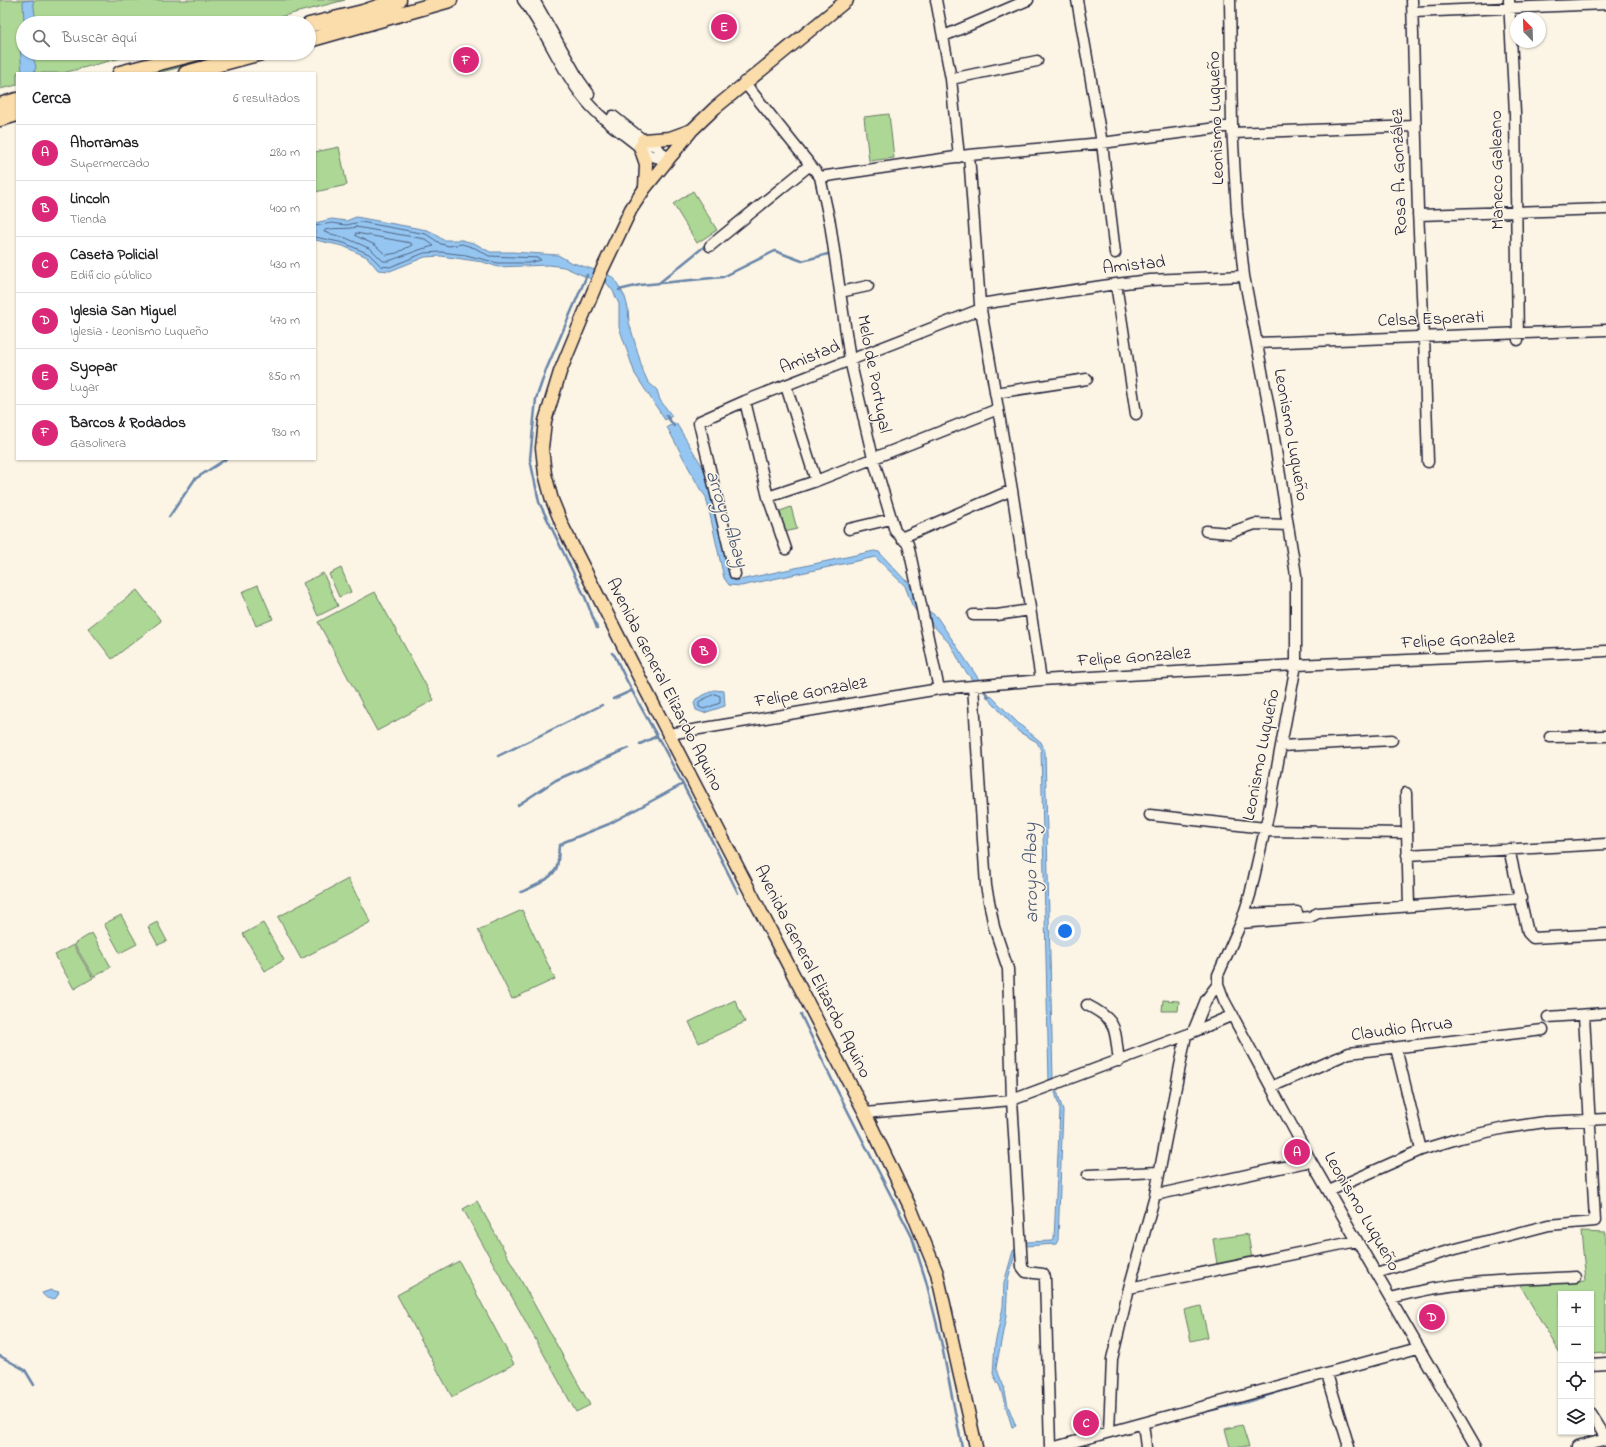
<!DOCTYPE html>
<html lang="es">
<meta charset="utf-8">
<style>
body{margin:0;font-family:"Indie Flower",sans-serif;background:#f6f6f6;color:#202124}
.controls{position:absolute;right:12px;bottom:12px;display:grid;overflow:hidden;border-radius:0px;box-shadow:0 1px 3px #0004}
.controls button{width:36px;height:36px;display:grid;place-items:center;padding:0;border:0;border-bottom:1px solid #e0e0e0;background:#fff;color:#202124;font:20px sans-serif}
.compass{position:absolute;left:1510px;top:12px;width:36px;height:36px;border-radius:50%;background:#fff;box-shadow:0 1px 3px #0004;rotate:337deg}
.you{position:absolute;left:1065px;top:931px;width:14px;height:14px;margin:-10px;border:3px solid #fff;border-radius:50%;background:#1a73e8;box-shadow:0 0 0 6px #1a73e833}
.badge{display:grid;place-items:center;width:26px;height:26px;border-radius:50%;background:#db2777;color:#fff;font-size:13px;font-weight:700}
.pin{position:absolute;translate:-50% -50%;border:2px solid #fff;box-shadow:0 1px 4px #0006}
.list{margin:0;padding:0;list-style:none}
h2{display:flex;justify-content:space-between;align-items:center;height:52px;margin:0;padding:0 16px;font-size:17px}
h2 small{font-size:13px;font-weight:400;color:#757577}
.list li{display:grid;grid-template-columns:26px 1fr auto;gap:12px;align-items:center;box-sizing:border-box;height:56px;padding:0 16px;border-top:1px solid #e0e0e0}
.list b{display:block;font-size:15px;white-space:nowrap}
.list p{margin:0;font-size:13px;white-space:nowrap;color:#757577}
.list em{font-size:13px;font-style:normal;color:#757577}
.icon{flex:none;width:22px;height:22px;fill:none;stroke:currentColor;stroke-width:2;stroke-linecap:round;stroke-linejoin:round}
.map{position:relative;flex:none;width:1606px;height:1447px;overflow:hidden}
.search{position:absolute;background:#fff;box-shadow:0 1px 3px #0004;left:16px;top:16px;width:300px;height:44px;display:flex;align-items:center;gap:10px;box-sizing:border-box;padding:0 14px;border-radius:22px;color:#757577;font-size:15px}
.panel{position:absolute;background:#fff;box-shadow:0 1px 3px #0004;left:16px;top:72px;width:300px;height:388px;border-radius:0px}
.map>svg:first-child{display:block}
.green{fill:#add794;stroke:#687c68}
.water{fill:#95c6f1;stroke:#6784a8}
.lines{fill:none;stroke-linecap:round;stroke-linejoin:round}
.shore{stroke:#506484;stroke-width:1}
.stream{stroke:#6784a8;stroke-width:2.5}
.minor-casing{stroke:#22223b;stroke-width:13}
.major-casing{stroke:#22223b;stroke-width:15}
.highway-casing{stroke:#22223b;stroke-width:17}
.minor{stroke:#fcf5e5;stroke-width:10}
.major{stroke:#fbddab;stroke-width:12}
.highway{stroke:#fbddab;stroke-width:14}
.labels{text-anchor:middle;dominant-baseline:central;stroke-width:3;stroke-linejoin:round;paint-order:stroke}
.street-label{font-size:18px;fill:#22223b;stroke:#fcf5e5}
.water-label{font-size:19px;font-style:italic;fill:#445372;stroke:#fcf5e5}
</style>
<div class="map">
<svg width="1606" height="1447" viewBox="0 0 1606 1447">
<rect width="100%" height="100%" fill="#fcf5e5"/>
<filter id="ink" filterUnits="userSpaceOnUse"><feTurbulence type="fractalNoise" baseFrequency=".025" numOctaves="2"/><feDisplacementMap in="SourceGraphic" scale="8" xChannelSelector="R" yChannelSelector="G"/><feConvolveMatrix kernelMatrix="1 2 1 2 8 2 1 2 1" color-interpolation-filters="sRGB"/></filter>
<g filter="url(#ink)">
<!-- green -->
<path class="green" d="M0 0H345L256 23H23V53H140L63 73H17V85L0 89Z
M215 53H236L158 73H137Z
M889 114 894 158 869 161 864 117Z
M339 147 347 185 315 192V152Z
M693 191 717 230 697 243 673 204Z
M791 507 797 529 785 532 780 511Z
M341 568 351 592 339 597 329 574Z
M323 573 338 606 318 616 303 583Z
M258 585 273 619 256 626 242 592Z
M137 590 161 621 112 659 88 628Z
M375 592 434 700 377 731 318 622Z
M348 879 371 922 301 959 278 917Z
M522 910 555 979 512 999 478 930Z
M121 915 137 944 120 953 104 924Z
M157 922 167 941 158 945 148 927Z
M263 923 284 960 265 971 243 934Z
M92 933 111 967 94 977 74 944Z
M73 945 93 978 74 989 55 955Z
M735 1000 745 1022 699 1043 689 1022Z
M1163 1000 1179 1001 1178 1011H1162Z
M477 1201 590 1405 576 1412 463 1209Z
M1581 1232 1606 1233V1353L1591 1354V1294H1561V1355L1520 1285 1586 1281Z
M1248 1234 1252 1259 1217 1264 1213 1239Z
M459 1261 514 1364 452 1397 397 1295Z
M1201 1306 1208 1337 1191 1341 1184 1310Z
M1242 1425 1249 1447H1230L1225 1429Z"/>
<!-- water -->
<path class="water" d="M33 0 36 23H24L23 1Z
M23 34V53H32L36 67 34 73H22L20 47Z
M356 217 427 230 432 232 443 240H462L476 244 490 252H512L558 255 570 262 595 270 591 279 564 267 549 265 498 267 483 262 441 256 425 257 390 271 378 270 367 257 343 246 315 240V223L332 219 346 221Z
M607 274 614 278 625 297 628 308 629 322 643 371 648 382 657 390 660 400 672 416 665 420 635 374 619 327V304L613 291 605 281Z
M676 423 707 474 730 569V575L735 581 874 551 879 552 905 580 908 581 916 601 918 614 912 605 905 586 875 557 741 586 729 585 724 578 706 497 700 489 667 427Z
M929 611 937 617 980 681 974 682 963 668 951 645 931 623Z
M714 690 724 691 725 706 704 713 696 710 694 703 696 699Z
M985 695H990L1019 724 1041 742 1045 751 1053 1079 1049 1081 1041 750 1037 742 1019 732Z
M1057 1091 1063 1111 1058 1240 1056 1244 1025 1246V1242L1053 1241 1054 1239 1060 1110 1055 1092Z
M1017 1247 1008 1279 1006 1316 996 1368 1004 1387 1008 1406 1016 1426 1012 1427 1000 1387 993 1374 995 1344 1003 1307 1004 1283 1013 1251Z
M51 1290 59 1292 56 1298C50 1300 46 1299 42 1293Z
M1320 1380 1246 1403 1147 1426 1246 1402Z"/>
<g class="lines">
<!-- shore -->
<path class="shore" d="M315 226 332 223 346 225 361 222 426 234 441 244 449 246 462 244 475 248 489 256 539 258 541 260 528 263H498L466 255 441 252 424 253 390 267 381 266 369 254 344 243 315 237
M356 227 425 239 434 246 422 249 389 261H383L371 249 346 238 324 232 325 230C336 227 346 230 356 227Z
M356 233 411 243 412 245 397 253 386 255 375 245 356 236Z
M715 694 720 696V703L704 709 699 707V702Z"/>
<!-- stream -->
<path class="stream" d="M587 275 546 370 536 399 530 459 539 502 585 597 597 628
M659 283 706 245
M619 290 640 285 723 277 775 251 802 261 828 254
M666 415 674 426
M169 517 195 479 226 459
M612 653 615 656C628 686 645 714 661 743 687 792 713 842 738 893
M985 692 989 697
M613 699 631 691
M640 744 657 736
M498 756 602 705
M518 805 556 780 629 748
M521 892C533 887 549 881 556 869 559 863 558 853 559 846L564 842 609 824 683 784
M801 1015 835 1086 912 1237 926 1281 941 1341 962 1447
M0 1356 25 1370 34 1385"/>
<!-- minor casing -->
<g class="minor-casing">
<path id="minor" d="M523 0C546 30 559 67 583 97 600 120 628 136 649 155L659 158 674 154
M534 0 579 80 589 94
M936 0 951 79 959 157
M1077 0 1102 143 1115 253
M1230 0 1232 126 1237 212 1244 276 1270 413 1296 575V665L1268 816 1250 895 1241 923 1218 975V984L1224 1000 1311 1161 1476 1447
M1412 0 1418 211 1424 337 1428 462
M1509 0 1515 113 1518 340
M1413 12 1606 4
M944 36 1028 0
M951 79 1037 61
M744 82 820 177 830 223 850 360 873 458 895 531 908 544 939 689
M613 116 643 140 657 147 665 157V161
M1233 133 1415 126
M969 155 980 304 1012 490 1041 680
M820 177 969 155 1102 143 1232 126
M1418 215 1606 209
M710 246 810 165
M1116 284 1136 414
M840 292 868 286
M980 304 1116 284 1150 280 1244 276
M1257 343 1606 330
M786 386 816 481
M995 393 1087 379
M745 401 768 497 786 549
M768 497 816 481 998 409
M849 529 891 519
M1206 531 1229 533 1255 524 1288 525
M901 538 1012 490
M735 574 699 423 700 421 745 401 981 309
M973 615H997L1030 610
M973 686 986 886 994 927 1008 969 1012 1100 1022 1267 1026 1272 1043 1274 1045 1277 1050 1447
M669 734 939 689 1041 680 1296 665 1606 651
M1550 737 1606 736
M1281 746 1392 740
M1406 793 1409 906
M1150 815 1265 828
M1264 831 1406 833
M1509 849 1528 933 1533 938 1606 934
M1407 855 1606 844
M1244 914 1297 912
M1241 923 1310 917 1318 913 1521 898
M1087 1005C1119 1021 1114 1028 1119 1061
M1548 1017 1606 1013
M1193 1032 1206 1000 1218 984
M1396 1048 1421 1150
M1271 1087 1349 1053 1543 1030
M865 1113 1012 1100 1186 1035 1233 1015
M1088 1175 1159 1172
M1329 1191 1421 1150 1460 1138 1505 1128 1545 1122 1606 1119
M1155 1195 1311 1161
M1376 1273 1448 1251 1549 1225 1595 1221 1584 1015
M1129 1288 1357 1241
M1391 1298C1451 1281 1513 1280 1576 1277
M1591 1364 1606 1363
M1327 1374 1349 1447
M1591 1414 1606 1438
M1143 1424 1146 1447
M1109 1432 1112 1359 1129 1288 1155 1195 1186 1035
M1055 1447 1418 1348
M1578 1447 1606 1439"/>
</g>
<!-- major casing -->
<g class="major-casing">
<path id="major" d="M847 0 715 108 692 130 645 188 631 209 602 270 560 372 545 421 542 448 545 474 552 500 563 527 637 673 865 1113 911 1209 937 1273 976 1447
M643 140 670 138 692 130
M640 147 646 164 645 188"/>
</g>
<!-- highway casing -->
<g class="highway-casing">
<path id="highway" d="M309 25 363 12 399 0
M309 40 450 0
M120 73 198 53
M186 73 261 53
M0 105 17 100
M0 119 17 114"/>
</g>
<!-- minor -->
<use href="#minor" class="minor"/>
<!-- major -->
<use href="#major" class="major"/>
<!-- highway -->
<use href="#highway" class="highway"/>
</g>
</g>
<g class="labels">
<!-- street labels -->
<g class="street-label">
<text transform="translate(1217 118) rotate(-92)">Leonismo Luqueño</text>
<text transform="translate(1498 170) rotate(-91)">Maneco Galeano</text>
<text transform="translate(1400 172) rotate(-92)">Rosa A. González</text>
<text transform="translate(1134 266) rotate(-6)">Amistad</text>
<text transform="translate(1431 320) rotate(-2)">Celsa Esperati</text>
<text transform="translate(810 358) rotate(-22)">Amistad</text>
<text transform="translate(873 374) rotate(79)">Melo de Portugal</text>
<text transform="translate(1290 435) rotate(80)">Leonismo Luqueño</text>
<text transform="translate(1458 641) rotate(-3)">Felipe Gonzalez</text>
<text transform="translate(1134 658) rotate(-4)">Felipe Gonzalez</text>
<text transform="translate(664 685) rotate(63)">Avenida General Elizardo Aquino</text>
<text transform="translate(811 693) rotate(-10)">Felipe Gonzalez</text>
<text transform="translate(1262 755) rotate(-79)">Leonismo Luqueño</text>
<text transform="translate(812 972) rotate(63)">Avenida General Elizardo Aquino</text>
<text transform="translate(1402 1030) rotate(-7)">Claudio Arrua</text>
<text transform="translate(1361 1212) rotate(60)">Leonismo Luqueño</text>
</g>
<!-- water labels -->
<g class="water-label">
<text transform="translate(726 519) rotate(72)">arroyo Abay</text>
<text transform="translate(1032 873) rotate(-91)">arroyo Abay</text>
</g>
</g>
</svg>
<div class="controls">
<button>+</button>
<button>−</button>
<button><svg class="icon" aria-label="locate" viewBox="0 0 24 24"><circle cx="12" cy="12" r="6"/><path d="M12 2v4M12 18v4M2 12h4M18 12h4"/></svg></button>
<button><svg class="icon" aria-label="layers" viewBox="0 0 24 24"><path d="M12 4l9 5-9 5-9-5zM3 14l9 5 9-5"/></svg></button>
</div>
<svg class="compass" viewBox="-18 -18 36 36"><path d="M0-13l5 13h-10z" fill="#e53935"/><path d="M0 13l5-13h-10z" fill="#757577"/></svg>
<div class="you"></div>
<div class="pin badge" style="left:1297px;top:1152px">A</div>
<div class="pin badge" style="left:704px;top:651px">B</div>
<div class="pin badge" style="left:1086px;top:1423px">C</div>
<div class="pin badge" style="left:1432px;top:1317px">D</div>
<div class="pin badge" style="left:724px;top:27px">E</div>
<div class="pin badge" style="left:466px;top:60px">F</div>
<div class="search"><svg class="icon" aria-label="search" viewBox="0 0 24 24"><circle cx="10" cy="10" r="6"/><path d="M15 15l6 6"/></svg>Buscar aquí</div>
<section class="panel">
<h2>Cerca<small>6 resultados</small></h2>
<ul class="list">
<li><span class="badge">A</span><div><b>Ahorramas</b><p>Supermercado</p></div><em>280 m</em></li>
<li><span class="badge">B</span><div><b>Lincoln</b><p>Tienda</p></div><em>400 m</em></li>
<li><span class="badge">C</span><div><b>Caseta Policial</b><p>Edificio público</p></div><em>430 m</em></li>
<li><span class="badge">D</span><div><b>Iglesia San Miguel</b><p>Iglesia · Leonismo Luqueño</p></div><em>470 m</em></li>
<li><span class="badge">E</span><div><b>Syopar</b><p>Lugar</p></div><em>850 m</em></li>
<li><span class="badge">F</span><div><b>Barcos &amp; Rodados</b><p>Gasolinera</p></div><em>930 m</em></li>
</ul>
</section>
</div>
